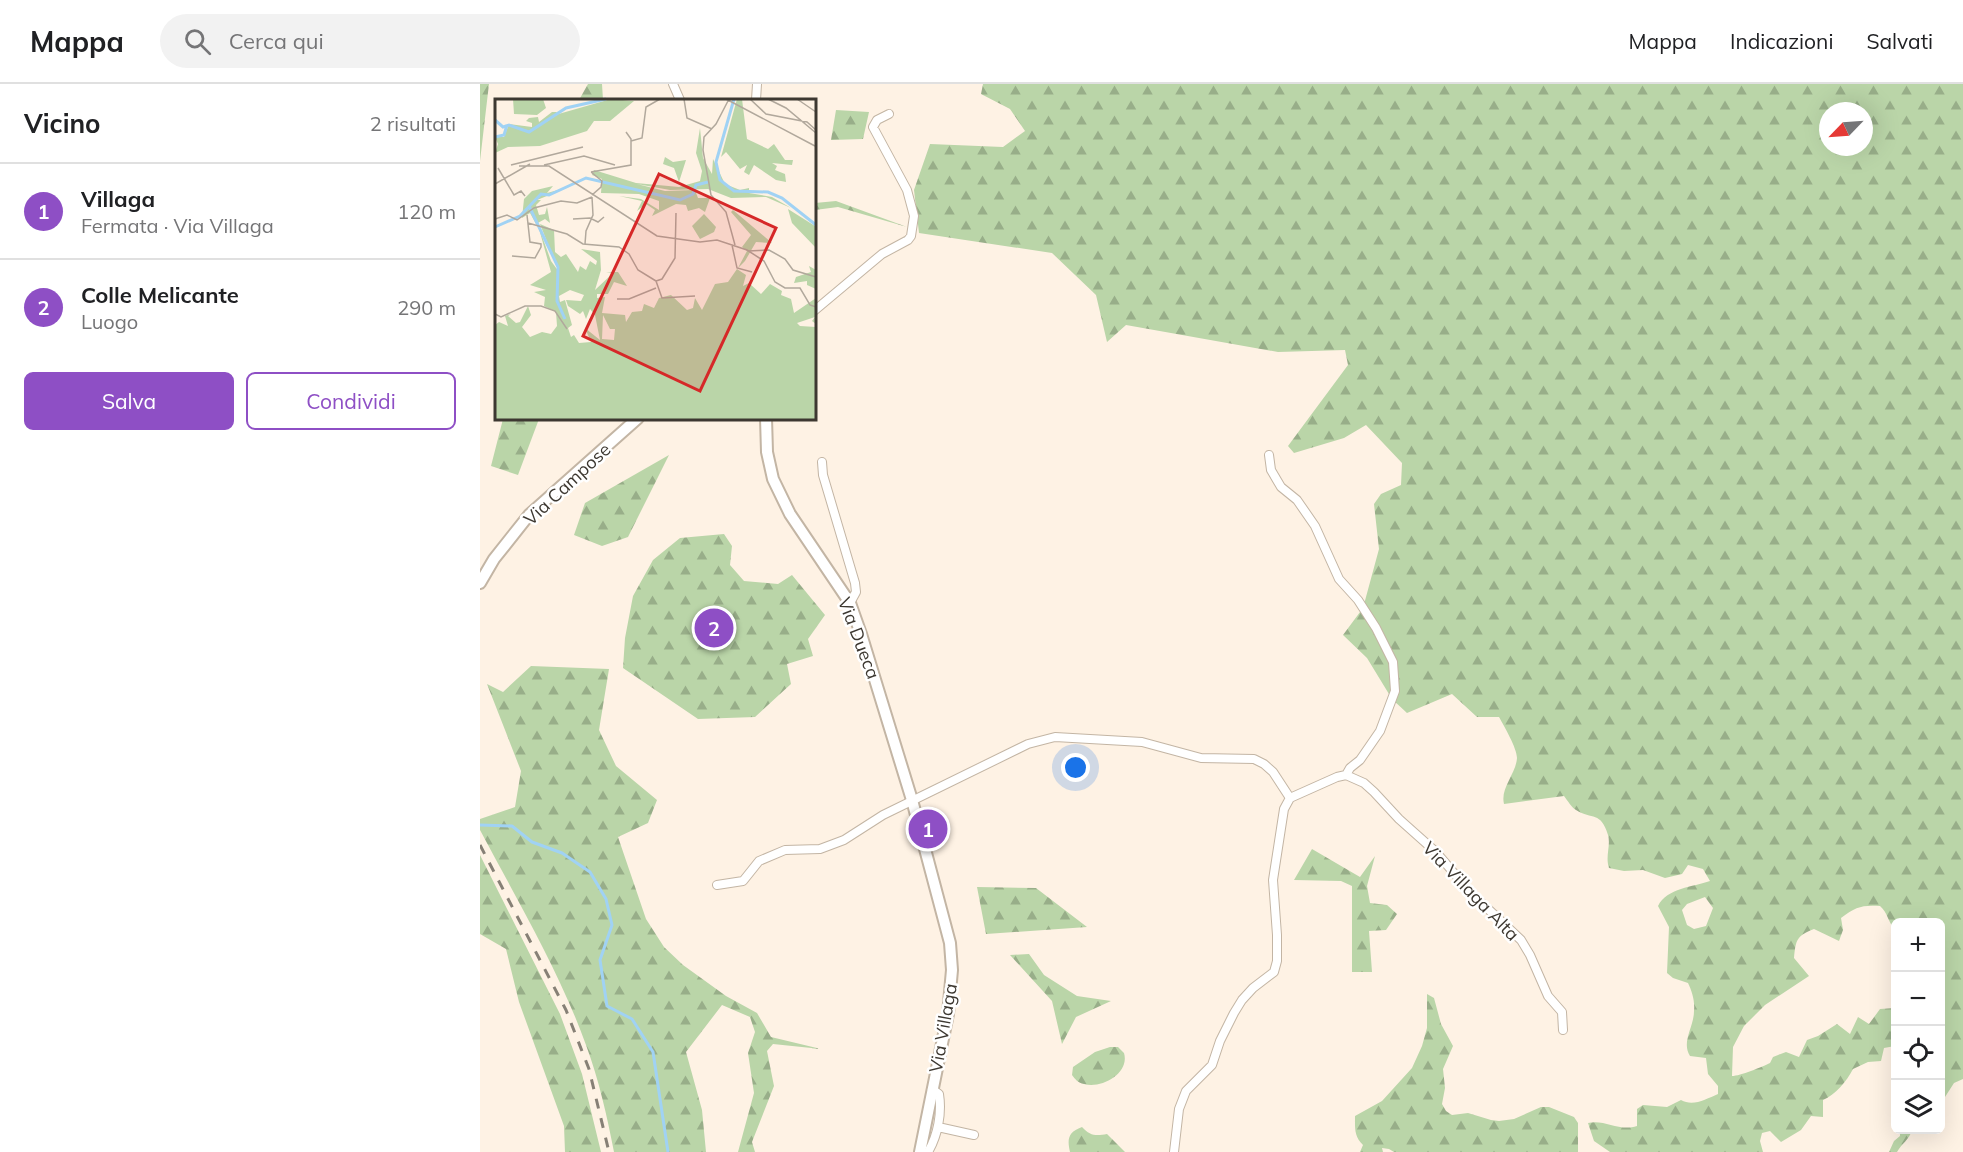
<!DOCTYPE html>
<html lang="it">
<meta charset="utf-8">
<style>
body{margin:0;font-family:Mulish,sans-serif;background:#f2f2f2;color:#202124}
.controls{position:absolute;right:18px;bottom:18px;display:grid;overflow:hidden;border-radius:9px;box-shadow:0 6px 24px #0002}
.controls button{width:54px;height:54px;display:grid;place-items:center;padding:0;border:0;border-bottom:2px solid #e0e0e0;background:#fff;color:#202124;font:30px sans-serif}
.compass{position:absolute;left:1339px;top:18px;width:54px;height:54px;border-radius:50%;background:#fff;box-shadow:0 6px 24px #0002;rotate:245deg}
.you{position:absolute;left:596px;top:684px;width:21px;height:21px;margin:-15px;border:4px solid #fff;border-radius:50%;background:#1a73e8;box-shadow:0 0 0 9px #1a73e833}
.badge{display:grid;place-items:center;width:39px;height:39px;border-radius:50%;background:#8e4fc5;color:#fff;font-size:20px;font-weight:700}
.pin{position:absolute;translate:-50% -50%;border:3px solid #fff;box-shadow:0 2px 6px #0006}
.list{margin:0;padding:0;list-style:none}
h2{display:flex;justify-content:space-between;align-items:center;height:78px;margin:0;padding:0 24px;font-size:26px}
h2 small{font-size:20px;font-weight:400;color:#757577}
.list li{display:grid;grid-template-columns:39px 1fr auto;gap:18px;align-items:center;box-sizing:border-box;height:96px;padding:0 24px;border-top:2px solid #e0e0e0}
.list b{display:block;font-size:22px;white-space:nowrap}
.list p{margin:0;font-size:20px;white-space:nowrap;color:#757577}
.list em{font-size:20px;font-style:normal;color:#757577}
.actions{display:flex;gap:12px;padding:18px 24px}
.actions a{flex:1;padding:14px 0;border:2px solid #8e4fc5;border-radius:9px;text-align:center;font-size:21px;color:#8e4fc5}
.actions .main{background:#8e4fc5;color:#fff}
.icon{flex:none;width:33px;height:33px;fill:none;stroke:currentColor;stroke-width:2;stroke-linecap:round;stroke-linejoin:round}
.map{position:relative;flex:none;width:1483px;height:1068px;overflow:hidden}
header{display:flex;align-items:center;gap:36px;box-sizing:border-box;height:84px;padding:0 30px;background:#fff;border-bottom:2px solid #e0e0e0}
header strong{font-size:28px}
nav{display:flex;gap:33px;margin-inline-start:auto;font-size:21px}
.search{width:420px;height:54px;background:#f2f2f2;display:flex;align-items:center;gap:15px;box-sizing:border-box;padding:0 21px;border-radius:33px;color:#757577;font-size:22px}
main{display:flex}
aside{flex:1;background:#fff}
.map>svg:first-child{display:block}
.forest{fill:url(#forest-firs);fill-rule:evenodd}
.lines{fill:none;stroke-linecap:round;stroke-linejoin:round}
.stream{stroke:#a0d2f4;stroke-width:3}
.street-casing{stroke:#c3b5a4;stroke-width:10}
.secondary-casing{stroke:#c3b5a4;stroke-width:14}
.street{stroke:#fff;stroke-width:8}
.secondary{stroke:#fff;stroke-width:10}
.rail{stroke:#878076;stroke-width:3;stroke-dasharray:10 10;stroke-linecap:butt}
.labels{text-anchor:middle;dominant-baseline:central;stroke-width:5;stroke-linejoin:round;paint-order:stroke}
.street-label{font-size:18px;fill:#3d3831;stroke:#fff}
.inset-river{fill:none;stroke:#a0d2f4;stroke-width:3}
.inset-road{fill:none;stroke:#b1a89c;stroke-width:1.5}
.view{fill:#d62828;fill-opacity:0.15;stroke:#d62828;stroke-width:3}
.inset-edge{fill:none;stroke:#3d3831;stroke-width:3}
</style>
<header>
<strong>Mappa</strong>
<div class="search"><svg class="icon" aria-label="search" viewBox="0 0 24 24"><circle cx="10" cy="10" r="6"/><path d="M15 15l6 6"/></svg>Cerca qui</div>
<nav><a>Mappa</a><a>Indicazioni</a><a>Salvati</a></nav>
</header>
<main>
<aside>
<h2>Vicino<small>2 risultati</small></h2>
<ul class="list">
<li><span class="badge">1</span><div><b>Villaga</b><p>Fermata · Via Villaga</p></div><em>120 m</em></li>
<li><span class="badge">2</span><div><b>Colle Melicante</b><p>Luogo</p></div><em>290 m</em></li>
</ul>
<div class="actions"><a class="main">Salva</a><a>Condividi</a></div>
</aside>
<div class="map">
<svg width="1483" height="1068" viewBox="0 0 1483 1068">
<defs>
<pattern id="forest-firs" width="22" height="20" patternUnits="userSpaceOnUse" patternTransform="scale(1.5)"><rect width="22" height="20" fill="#bad5a8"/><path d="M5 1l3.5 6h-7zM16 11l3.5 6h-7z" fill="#98ae89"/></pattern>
</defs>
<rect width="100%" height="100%" fill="#fef2e4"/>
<!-- forest -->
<path class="forest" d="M0 0H9L0 77Z
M108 0H122L123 16H99Z
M503 0H1483V995L1474 999 1465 1013H1461L1460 838H1416L1415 846C1408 838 1408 829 1400 822 1381 821 1376 823 1361 834L1363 846 1359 857 1334 845C1316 852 1316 856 1314 874L1329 892 1285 921 1264 942 1253 963 1252 992C1260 992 1282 983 1290 979L1293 973 1306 968 1319 973 1327 956 1338 952 1357 940 1370 950 1378 933 1389 940 1400 925 1415 924V962L1404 964 1401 977 1388 978 1373 985C1367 997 1355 1011 1343 1016V1033L1331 1032 1321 1046 1301 1058 1290 1047 1282 1049 1280 1057 1283 1068H1130L1114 1057 1108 1039C1125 1035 1139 1048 1157 1042V1025L1163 1021 1187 1023 1201 1016C1213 1023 1226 1015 1238 1010V1002L1228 990 1226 974 1210 972C1201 958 1214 943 1214 927 1215 917 1212 907 1208 899L1193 894 1187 889 1189 843 1178 822C1187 804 1213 803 1230 797L1223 785 1208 781 1202 790 1185 794 1163 786 1144 787 1129 784C1125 772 1131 762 1128 751 1121 727 1112 736 1096 726 1091 723 1088 717 1084 712L1024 720C1020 704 1036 690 1037 674 1037 664 1024 642 1019 633H997L972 610 927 629 912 615 887 574 863 551 883 524 899 465 894 420 901 410 921 401 922 379 886 341 864 354 814 369 808 362 868 281 865 266 798 268 646 241 627 258 616 211 572 169 439 149 434 106 450 60 523 63 545 47 530 25 501 10ZM1348 27H1384V63H1348ZM1225 813 1233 824 1226 842 1214 845 1207 841 1202 826 1207 820Z
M356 26 389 28 383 55 351 56Z
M356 117 427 143 358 123 335 126V119Z
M23 335H59L38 391 11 382Z
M189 371 148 453 122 462 94 451 105 419Z
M244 450 252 462 250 481 264 497 298 500 312 491 345 531 328 555 333 572 307 580 311 600 275 633 218 635 143 584 145 554 153 512 173 476 200 454Z
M51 582 129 585 119 646 136 682 177 716 168 739 138 753 166 835 184 863 203 881 246 912 277 929 291 953 341 965 293 960 287 967 294 1002 272 1058 275 1068H258L274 1009 268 969 275 948 270 933 242 921 206 968 222 1026 226 1068H134C127 1032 119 996 106 961 79 886 37 816 0 746V735L35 723 41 687 7 600 23 608Z
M832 765 880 793 895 772 887 802 890 819 907 821 917 830 906 846 889 847 892 888H872V802L861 797 814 796Z
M0 771 80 930 102 990 121 1068H85L84 1042 39 918 26 865 0 850Z
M497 803 556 804 607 843 506 850Z
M549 870 564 891 597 912 631 917 596 933 582 960 572 917 530 871Z
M947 910 954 914 961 940 973 962 963 985 965 1004 962 1020 966 1027 972 1031 988 1029 1011 1036 1019 1037 1034 1035 1061 1023H1069L1094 1033 1098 1039V1068H914L909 1065 902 1064 903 1068H880L883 1061C874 1052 875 1044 875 1032L902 1017 932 984 942 962 947 944Z
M630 963H638L644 969C650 989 622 1005 604 1000 598 999 595 995 592 991L593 983 615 968Z
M602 1043C610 1052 616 1052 627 1050L645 1068H590C587 1055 588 1048 602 1043Z
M1420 1046H1432C1429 1056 1422 1059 1417 1068H1409L1414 1057 1420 1052Z"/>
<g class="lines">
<!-- stream -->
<path class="stream" d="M0 741 32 742 52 758 82 769 110 788 126 815 132 841 120 876 127 922 152 935 173 968 188 1068"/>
<!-- street casing -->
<g class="street-casing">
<path id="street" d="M193 0 200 16
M276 16 277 0
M334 227 402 170 428 156 431 152 434 132 427 106 393 43 397 36 409 30
M789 371 791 386 801 403 817 416 835 442 859 495 878 516 896 544 913 578 915 607 900 647 880 676 870 684 866 691 857 693 810 714
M342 378 343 391 375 499 376 508 370 519
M866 691 884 699 894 708 919 735 956 768 990 808 1041 856 1050 871 1068 912 1082 928 1083 946
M237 801 263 797 279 777 305 766 340 765 364 756 403 731 548 660 575 653 662 658 721 674 774 675 784 680 793 688 810 714
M458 1043 494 1051
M448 1068C458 1051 462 1029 459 1010L452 1005
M694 1068 699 1025 706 1007 732 981 740 957 754 929 762 916 773 904 794 888 797 877V851L793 796 804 725 810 714"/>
</g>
<!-- secondary casing -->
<g class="secondary-casing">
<path id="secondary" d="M286 334 287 368 293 395 310 430 370 519 381 550 432 716 470 859 472 886 468 930 440 1068
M0 499 14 475 49 431 158 334"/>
</g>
<!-- street -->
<use href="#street" class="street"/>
<!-- secondary -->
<use href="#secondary" class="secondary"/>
<!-- rail -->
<path class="rail" d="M0 761 86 926 109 985 129 1068"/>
</g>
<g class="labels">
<!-- street labels -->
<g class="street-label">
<text transform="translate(87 400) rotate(-43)">Via Campose</text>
<text transform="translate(379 554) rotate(69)">Via Dueca</text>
<text transform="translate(991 807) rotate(46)">Via Villaga Alta</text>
<text transform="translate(463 944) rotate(-80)">Via Villaga</text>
</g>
</g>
<!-- overview -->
<g transform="translate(15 15)">
<rect width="321" height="321" fill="#fef2e4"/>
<path d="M242 0H247L252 40 273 50 279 45 290 61H298L297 66 277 64 282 67 280 71 290 75 291 83 281 81 259 66 254 76 249 73 252 66 245 70 231 53 226 58ZM293 110 320 127 321 149 297 124Z" fill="#bad5a8"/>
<path d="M18 0H48L51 9 42 16 19 15ZM116 0 139 2 115 22H99L92 32 45 47 13 48 0 54 3 45 0 38H9L14 25 37 28V24L31 22 34 19 43 18 44 23 57 13H62L60 16ZM205 29 208 59 217 75 218 60 230 85 245 91 254 89V94L277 98 296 109 271 98 236 99 213 90 175 91 142 85 170 92 200 91 203 99H215L210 113 204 109 193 112 191 106 181 105 157 117 160 111 151 105 142 112 147 102 124 97 146 100 164 111V102L144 95 106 94 107 80 97 76 99 71 141 84 184 88 205 82 207 72 201 54ZM170 58 178 63 191 61 184 83 179 69 168 65ZM58 87 52 94 74 88 42 101H46L41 106 44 116 50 115 52 108 55 124 50 120 41 125 35 114 27 119 29 100 37 92ZM238 111 277 144 261 143 250 162 243 169 252 152 247 148 256 136 236 113ZM209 115 221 128 219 133 205 140 197 127ZM45 125 59 131 60 153 66 158 71 155 83 173 85 167 91 171 95 162 101 166 102 162 86 150 105 153 106 171 100 191 118 174 111 173H123L132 187 119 183 113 195H102V199L110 198 107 214 130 216 131 223 137 213 147 212 149 205 159 209 164 199 176 196 192 211 198 209 200 199 207 211 220 185 233 183 242 170 251 176 248 187 254 184 266 195 275 185 287 192 286 196 296 200 299 214 321 199V225L317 222 320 218 302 224 305 227 321 228V321H0V226L4 223 13 227 10 217 16 215 13 217 21 224 25 223 33 207 36 216 27 228 35 238 47 233 56 235 62 227 61 213 49 207 50 198 39 193 51 191 35 186 56 173 43 126 56 162 64 173ZM75 191 89 196 86 202 71 201 73 207 85 215 88 212 91 220 95 210 100 216 105 241 90 229 96 243 84 244 79 236 76 238 73 229 77 226 70 201 65 203 64 197ZM108 216 115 230H120L119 241 107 240ZM314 167 321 171V190L312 186V182L299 184 301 178 316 173Z" fill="#bad5a8" fill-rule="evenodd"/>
<path class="inset-river" d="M239 0 221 63 225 81 239 92 273 93 287 99 321 126M0 21 8 28 14 26 34 33 71 9 111 0M0 38 9 36 12 26M34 107 63 168 62 202 70 220M0 128 25 117 46 95 54 96 91 79 185 101 198 95 201 86 213 83"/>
<path class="inset-road" d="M189 0 192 19 217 30M231 0 320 47M234 0 221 25 209 38 208 51 216 96 231 113 240 146M255 0 271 15 312 23 321 31M273 0 291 9 321 34M302 0 321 13M136 42 147 39 151 8 165 0M16 66 88 48M49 66 89 57 120 66M24 67H54L162 137 205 143 222 141 252 151 269 162 280 183 290 189H305L315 206 321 208M3 69 19 96 26 92 30 97M96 73 136 66V40L131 33M96 73 107 82 106 88 97 96M0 85 35 65M0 120 12 116 22 121 39 109 66 102 82 104 97 98M78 120 95 119 103 123 109 118M33 124 72 135 88 145 124 148 134 155 143 171 161 182M90 145 91 132 98 116 97 98M237 146 242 169 257 173M253 152 274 151 290 160 298 171 321 178M17 157 40 159 46 148V145L35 143 32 116M161 182 167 180 180 159 181 114M161 182 167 199 200 197M122 200H134L161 189M0 215 6 218 30 207H46L60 212 72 230"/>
<path class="view" d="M164 75 281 129 205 292 88 237Z"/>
<rect width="321" height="321" class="inset-edge"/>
</g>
</svg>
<div class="controls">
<button>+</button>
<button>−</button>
<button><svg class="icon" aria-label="locate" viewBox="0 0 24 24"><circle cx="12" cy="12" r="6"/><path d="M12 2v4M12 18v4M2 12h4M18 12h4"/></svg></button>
<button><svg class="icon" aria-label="layers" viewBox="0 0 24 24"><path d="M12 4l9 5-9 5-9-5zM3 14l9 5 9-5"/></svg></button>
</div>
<svg class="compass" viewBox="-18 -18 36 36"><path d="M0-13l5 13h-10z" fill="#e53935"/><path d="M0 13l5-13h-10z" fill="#757577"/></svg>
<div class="you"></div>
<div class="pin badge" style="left:448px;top:745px">1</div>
<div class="pin badge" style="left:234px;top:544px">2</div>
</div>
</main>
